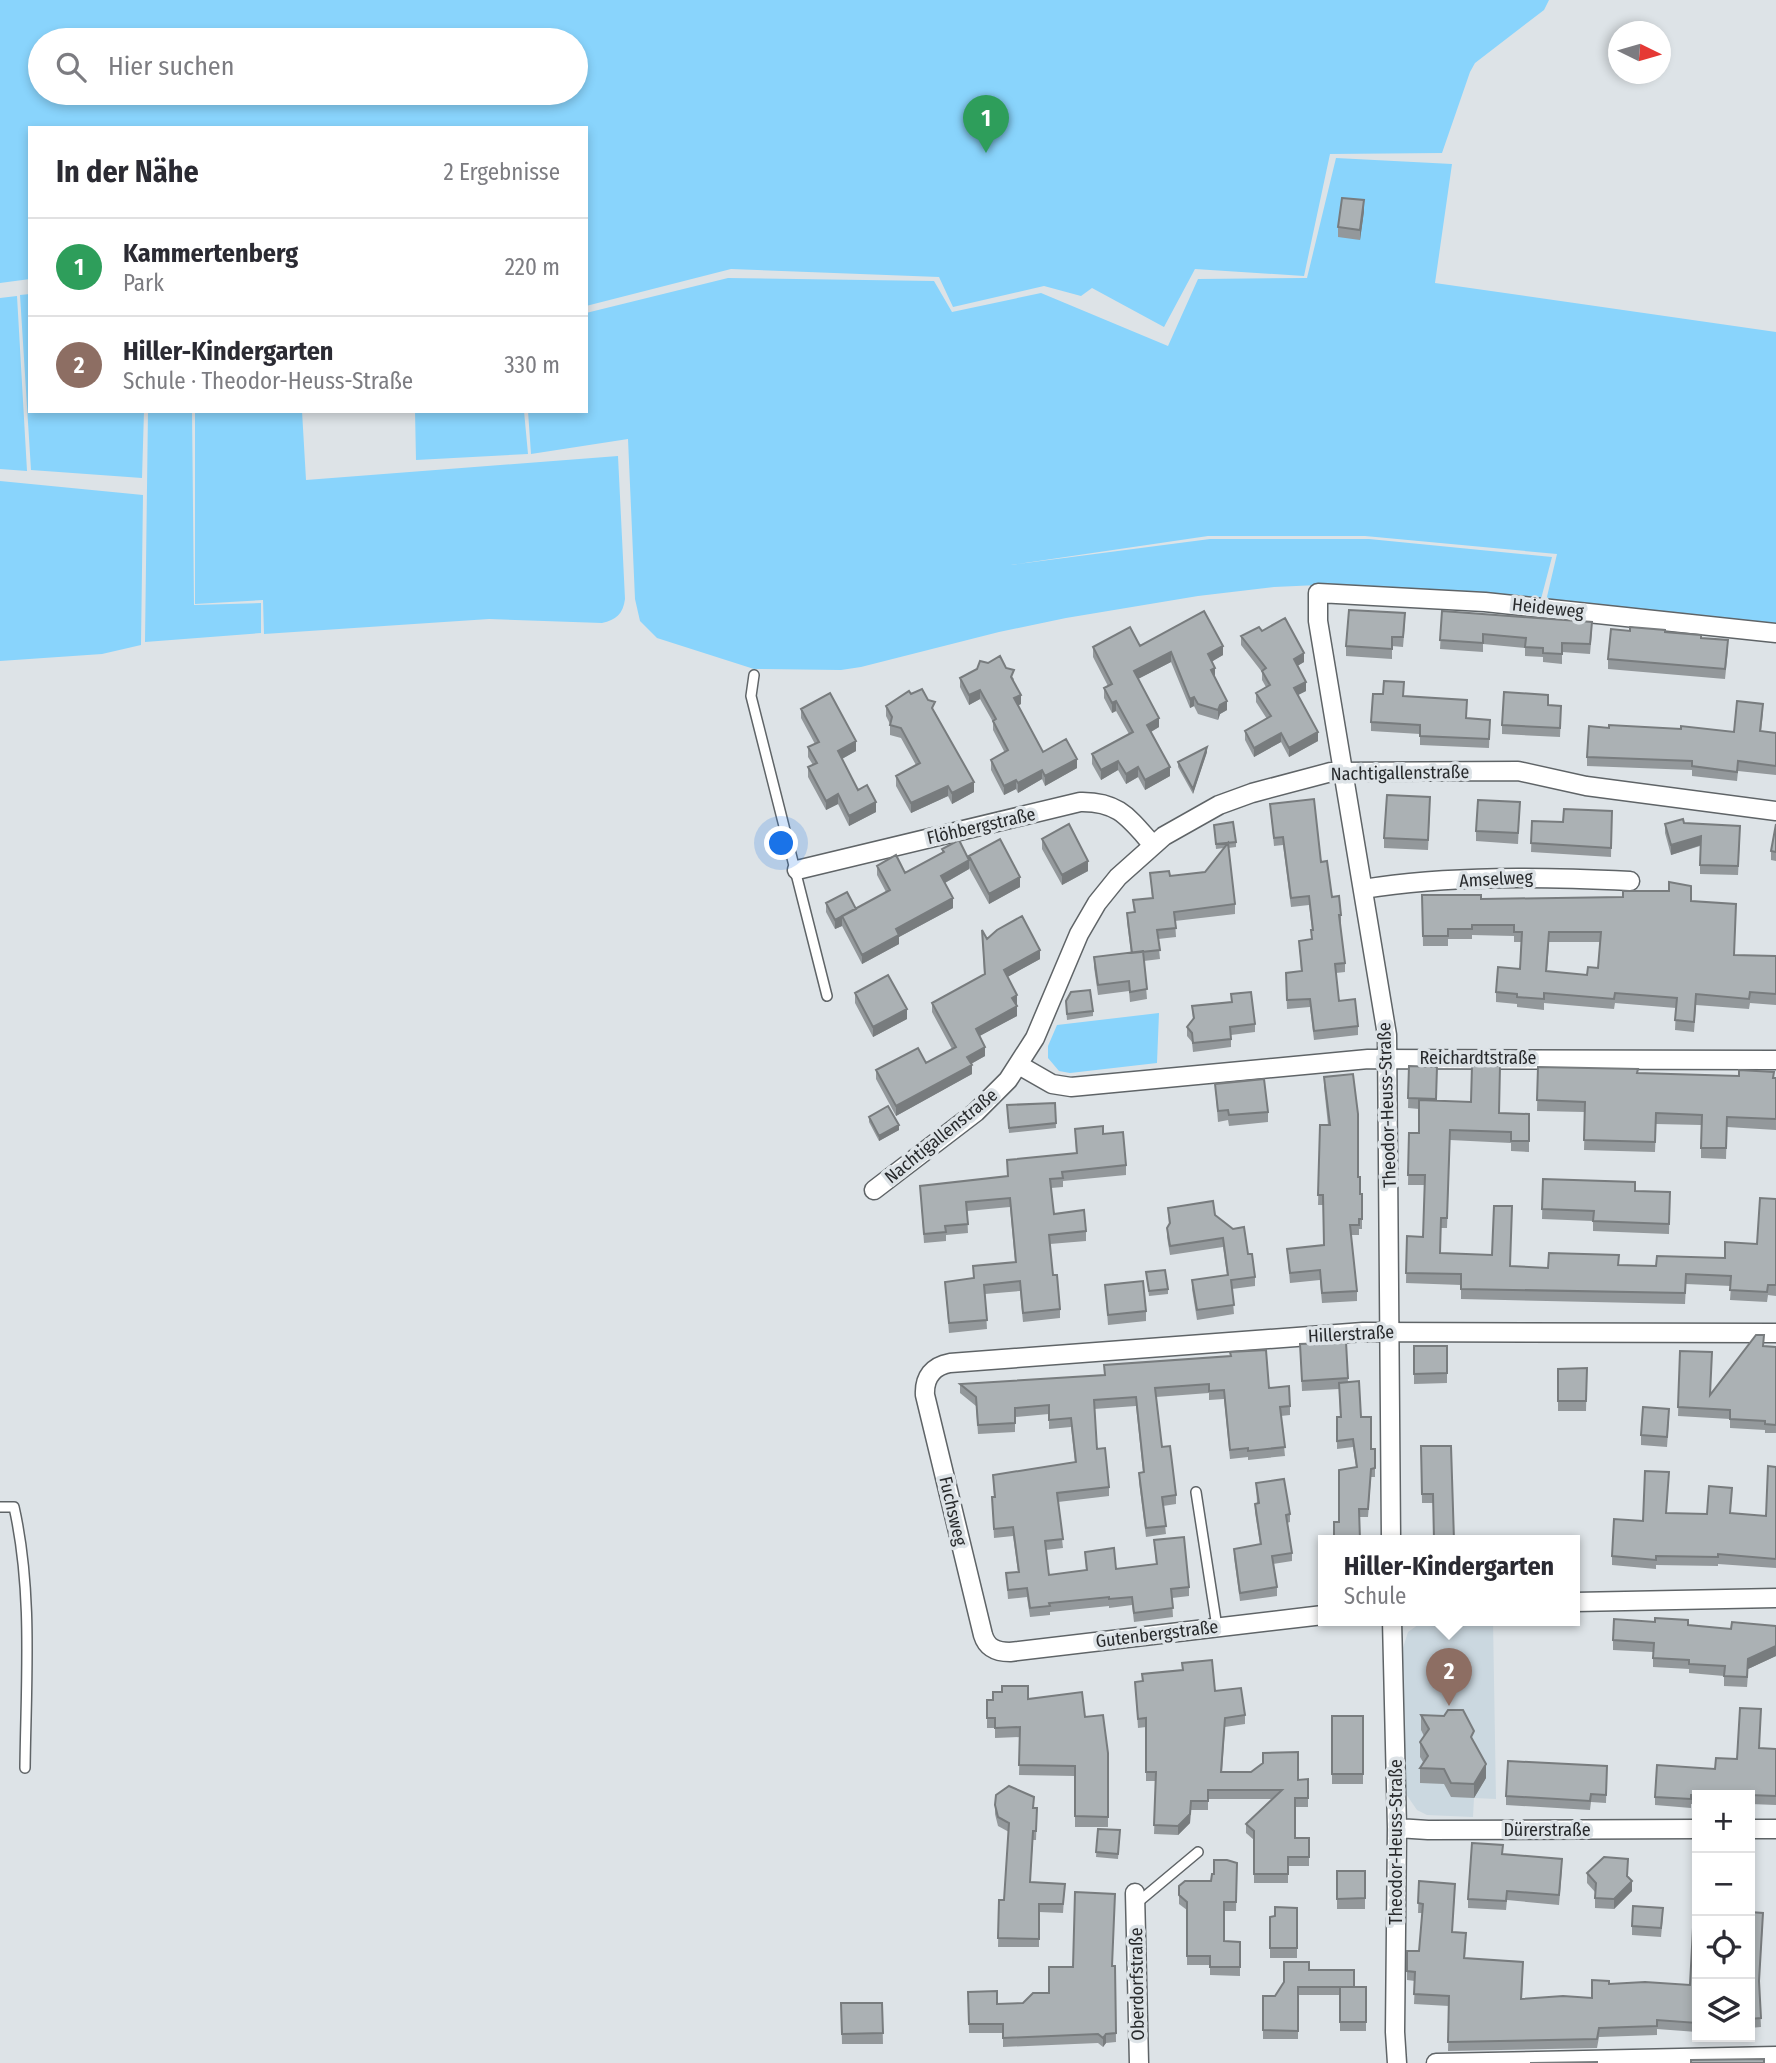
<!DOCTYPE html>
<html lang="de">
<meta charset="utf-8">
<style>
body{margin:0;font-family:"Fira Sans Condensed",sans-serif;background:#f2f2f3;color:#2b2b33}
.controls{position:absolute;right:21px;bottom:21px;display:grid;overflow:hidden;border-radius:0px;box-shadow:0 4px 10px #0003}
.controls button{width:63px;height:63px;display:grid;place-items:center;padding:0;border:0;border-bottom:2px solid #e1e1e2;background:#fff;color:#2b2b33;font:35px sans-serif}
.compass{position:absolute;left:1608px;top:21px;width:63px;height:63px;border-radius:50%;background:#fff;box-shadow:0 4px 10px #0003;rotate:95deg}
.you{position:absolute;left:782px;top:844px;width:24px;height:24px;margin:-18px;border:5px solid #fff;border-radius:50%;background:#1a73e8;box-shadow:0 0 0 10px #1a73e833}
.badge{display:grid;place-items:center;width:46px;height:46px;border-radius:50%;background:#2563eb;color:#fff;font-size:23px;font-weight:700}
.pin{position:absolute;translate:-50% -58px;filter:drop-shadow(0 2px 4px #0008)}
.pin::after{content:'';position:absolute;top:37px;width:24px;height:21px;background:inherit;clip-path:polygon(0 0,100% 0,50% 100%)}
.popup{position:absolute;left:1318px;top:1535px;width:262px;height:91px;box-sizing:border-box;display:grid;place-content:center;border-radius:0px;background:#fff;filter:drop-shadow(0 2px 5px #0005);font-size:23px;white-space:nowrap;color:#7c7c81}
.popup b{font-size:26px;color:#2b2b33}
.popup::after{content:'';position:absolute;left:50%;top:100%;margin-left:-14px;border:14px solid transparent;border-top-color:#fff}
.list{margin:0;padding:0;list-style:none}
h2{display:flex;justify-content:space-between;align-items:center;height:91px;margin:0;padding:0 28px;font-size:30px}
h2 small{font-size:23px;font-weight:400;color:#7c7c81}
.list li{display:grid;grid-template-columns:46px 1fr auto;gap:21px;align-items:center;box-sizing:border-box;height:98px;padding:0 28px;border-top:2px solid #e1e1e2}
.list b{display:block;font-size:26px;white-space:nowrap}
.list p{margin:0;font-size:23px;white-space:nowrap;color:#7c7c81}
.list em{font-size:23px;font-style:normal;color:#7c7c81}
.icon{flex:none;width:38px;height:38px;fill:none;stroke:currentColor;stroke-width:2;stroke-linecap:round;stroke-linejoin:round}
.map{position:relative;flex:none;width:1776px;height:2063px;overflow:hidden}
.search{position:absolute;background:#fff;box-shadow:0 4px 10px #0003;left:28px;top:28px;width:560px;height:77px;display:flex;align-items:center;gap:18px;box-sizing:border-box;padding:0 24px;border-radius:38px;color:#7c7c81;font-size:26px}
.panel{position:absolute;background:#fff;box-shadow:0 4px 10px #0003;left:28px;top:126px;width:560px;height:287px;border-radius:0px}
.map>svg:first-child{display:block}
.built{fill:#cbd8e0}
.green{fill:#89d4fc;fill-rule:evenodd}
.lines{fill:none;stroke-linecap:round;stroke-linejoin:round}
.service-casing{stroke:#5f6467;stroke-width:12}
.minor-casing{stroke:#5f6467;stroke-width:21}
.service{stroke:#fff;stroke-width:9}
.minor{stroke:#fff;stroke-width:18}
.wall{fill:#93989b;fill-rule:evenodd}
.shaded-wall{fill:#787c7e}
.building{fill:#abb1b4;stroke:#787c7e;stroke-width:2;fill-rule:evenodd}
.labels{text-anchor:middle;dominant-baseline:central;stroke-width:7;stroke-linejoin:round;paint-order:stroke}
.street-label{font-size:18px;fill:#282a2c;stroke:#dde3e7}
</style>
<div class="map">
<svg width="1776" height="2063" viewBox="0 0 1776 2063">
<rect width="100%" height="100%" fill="#dde3e7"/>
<!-- built -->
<path class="built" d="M1425 1620H1493L1496 1799 1474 1798 1473 1817 1427 1815 1417 1810 1406 1794 1402 1651 1408 1632Z"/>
<!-- green -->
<path class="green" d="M0 0H1549L1544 10 1475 63 1470 72 1442 153 1330 154 1304 276 1195 269 1164 327 1092 288 1081 296 1044 286 953 307 939 277 731 269 586 306V128H30V279L0 283ZM40 40H576V93H40Z
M1336 158 1452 164 1435 283 1776 332V624L1546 601 1557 554 1365 536H1208L1011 565 1210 539H1369L1552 557 1541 599 1358 586 1318 585 1274 587 1198 596 1066 618 999 632 861 667 841 670 754 669 657 638 640 621 635 599 628 439 531 454 528 411H586V313L728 278 934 281 952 312 1041 293 1168 346 1198 279 1307 278Z
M30 294V411H144L142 478 31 470 20 295Z
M17 296 27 471 0 469V298Z
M148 411H192L194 605 261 603V633L145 642Z
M195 411H302L306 480 618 456 625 599C623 614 616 620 602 623L489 619 264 634 263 600 195 604Z
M415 411H524L528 454 416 460Z
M0 481 143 495 141 645 102 654 0 661Z
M1159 1013 1157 1063 1070 1073 1059 1071 1048 1058V1046L1057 1025Z"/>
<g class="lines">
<!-- service casing -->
<g class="service-casing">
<path id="service" d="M754 675 751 696 827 996
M1196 1492 1217 1627
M0 1507H14C33 1591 26 1682 25 1768
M1137 1903 1198 1852"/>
</g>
<!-- minor casing -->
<g class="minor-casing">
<path id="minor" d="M797 870 1080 802C1118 801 1129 818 1152 844
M1363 889C1451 875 1541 877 1630 881
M1019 1065 1052 1084 1071 1087 1368 1059 1776 1060
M874 1190 976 1112 1008 1080 1035 1038 1079 934 1097 903 1118 877 1164 836 1219 805 1252 793 1331 772 1518 771 1586 786 1776 811
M1391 1540 1387 1035 1318 621V593L1485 602 1776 633
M1575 1602 1776 1598
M1323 1615 1010 1652C996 1652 987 1648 983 1635L925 1395C924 1377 933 1366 950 1363L1363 1332 1776 1333
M1392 1620 1397 1828 1395 2032 1397 2063
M1397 1828 1428 1830 1697 1829
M1750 1829H1776
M1135 1893 1139 2063
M1436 2063 1776 2056"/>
</g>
<!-- service -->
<use href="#service" class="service"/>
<!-- minor -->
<use href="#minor" class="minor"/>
</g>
<!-- wall -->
<path class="wall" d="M1364 211 1360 240 1338 237V227Z
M1442 611 1592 632 1590 654 1562 652V664L1543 662V657L1525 656V648L1483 644V652L1440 649Z
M1405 623 1403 647 1392 646V659L1346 656V646Z
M1262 631 1304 662 1297 666 1306 691 1298 695 1318 741 1289 757 1281 742 1254 757 1245 740V731L1267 719 1256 702V693L1266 687 1262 680V672L1241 645V636Z
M1665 632 1701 638 1728 650 1725 679 1608 669V659Z
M1140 646 1223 655 1212 661 1215 678 1227 710 1220 714 1218 720 1198 714 1194 706 1190 708 1171 662 1138 679 1159 727 1151 732 1170 776 1145 790 1138 777 1126 784 1118 770 1101 780 1092 764V754L1129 734 1116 711 1112 713 1104 698V688L1108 686 1093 657V647Z
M1006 668 1014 679 1013 681 1021 704 1018 705 1043 752 1077 768 1045 786 1042 779 1018 793 1016 789 1004 795 991 770V760L1005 753 993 730V722L980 699 969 705 960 687V678Z
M911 694 935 712 974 792 952 804 948 796 911 813 896 786V776L916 765 901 738 890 735V724L886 716V706Z
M1404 696 1467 718 1490 720 1489 748 1420 745V734L1371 731V722Z
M1548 705 1561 715 1560 737 1502 734V725Z
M801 709 856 751 842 759 858 790 876 812 849 826 838 804 826 810 808 777V767L813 765 808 757V747L815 744 801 718Z
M1763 713 1761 732 1776 733V775L1738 771 1737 781 1692 776V770L1587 766V757L1609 728 1734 732Z
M1207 752 1193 794 1178 767V762Z
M1520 802 1518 844 1476 841V831Z
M1270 804 1321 862 1332 897 1341 915V923L1340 924 1345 963V972L1336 973 1339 1001 1358 1026V1035L1314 1040 1310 1007 1287 1009 1286 982 1301 971 1299 941 1311 939V930H1312L1309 905 1291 907 1283 845 1274 846Z
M1430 808 1428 850 1384 848V838Z
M1612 811 1611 857 1531 852 1532 821 1563 822Z
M1665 824 1740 835 1738 875 1700 874V846L1671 855 1665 833Z
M1776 824V861L1771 860V851Z
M1214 825 1236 842V847L1228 848 1235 904V914L1175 921 1176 937 1158 939 1160 959 1144 961 1147 999 1130 1002 1129 991 1098 995 1094 967V957L1131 953 1127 922V913L1134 912 1133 900 1152 898 1150 873 1170 876 1205 872 1224 848 1216 849Z
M1042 839 1088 871 1062 885 1042 849Z
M942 849 969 858 1020 887 989 904 969 868V869L945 883 953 908 899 937V944L862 964 842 926 835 929 826 912V903L856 909 886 892 877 875V866L905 873 942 853Z
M1422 895 1481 899 1691 901 1736 915 1734 955 1776 956V1005L1750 1003 1749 1009 1696 1005 1694 1032 1675 1030 1676 1008 1615 1003 1614 1009 1544 1003V1010L1517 1007V1004L1496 1002V992L1520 969 1521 942H1514V936L1472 935V939H1448V946H1423ZM1549 942H1600L1598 968 1587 975 1547 971Z
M982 930 987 939 1040 959 1007 977 1017 1004 1016 1005 1017 1016 979 1036 985 1056 971 1064 972 1074 896 1116 876 1079V1070L926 1063 952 1049 932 1012V1003L984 975Z
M855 993 907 1019 873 1037 855 1003Z
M1231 994 1255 1024V1032L1231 1035V1047L1193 1052 1192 1042 1187 1036V1027L1193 1020 1192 1006 1231 1002Z
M1066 1006 1093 1011V1016L1067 1020Z
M1409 1066 1437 1067 1436 1101 1499 1113 1529 1114V1152L1511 1151V1143L1450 1140 1447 1228H1441L1440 1253 1510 1266 1548 1268 1619 1265 1656 1266 1725 1258 1757 1244 1776 1199V1296L1768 1295 1767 1302 1730 1300 1731 1286 1686 1284 1685 1304 1461 1299V1285L1406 1283 1407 1236 1423 1237 1425 1185H1408L1409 1133H1419V1109L1408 1108Z
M1538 1067 1637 1073 1776 1078V1130L1727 1127 1726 1159 1701 1158V1125L1656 1124 1655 1152 1584 1150 1585 1112 1537 1111Z
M1324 1077 1358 1177 1360 1194H1362V1229H1359V1235H1351L1357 1291V1301L1322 1303 1320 1280 1290 1283 1287 1249 1324 1245 1323 1205H1318L1320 1125H1328L1324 1087Z
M1215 1084 1268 1112V1122L1229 1126 1228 1120 1218 1122Z
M1055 1103 1056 1128 1009 1133 1007 1110Z
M869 1117 899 1130 879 1141 869 1122Z
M1075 1129 1103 1134 1126 1165V1175L1063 1181V1187L1051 1188 1054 1214 1086 1231V1241L1050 1244 1053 1275 1060 1309V1318L1023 1322 1020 1291 985 1294 987 1329 949 1333 945 1282 973 1279V1266L1015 1262 1010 1207 967 1211 968 1233 946 1235V1241L924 1243 920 1186 1007 1176V1160L1076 1153Z
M1543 1179 1635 1191 1670 1192 1669 1234 1593 1231V1221L1542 1219Z
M1168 1208 1215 1215 1248 1254 1255 1277V1286L1232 1289 1234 1314 1197 1320 1192 1289V1280L1227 1275 1223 1247 1170 1255 1167 1237V1228L1169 1225Z
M1146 1272 1168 1289V1294L1149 1296Z
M1105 1285 1146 1311V1321L1108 1325Z
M1346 1342 1348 1382 1361 1417 1371 1449H1375V1477H1371L1368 1517H1359L1339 1522 1356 1467 1353 1447 1337 1449V1417H1340L1339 1389 1302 1391 1300 1344Z
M1414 1346H1447V1383L1414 1384Z
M1764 1346 1776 1347V1433H1765V1430L1730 1428V1419L1678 1416 1680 1351 1711 1395Z
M1104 1365 1269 1388 1290 1406V1415L1281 1416 1285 1456 1248 1460V1457L1230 1459 1224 1399 1209 1400V1393L1156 1397 1162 1447 1176 1495V1504L1163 1506 1166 1534 1146 1537 1139 1482V1473L1143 1472 1136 1406 1094 1409 1097 1449 1109 1487V1496L1058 1502 1063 1548 1046 1550 1049 1575 1086 1570 1085 1552 1116 1569 1156 1564 1154 1540 1189 1587V1596L1172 1598 1173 1617 1134 1622 1132 1605 1109 1608V1606L1050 1612V1615L1030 1617 1027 1597 1008 1599 1006 1573 1018 1572 1013 1536 994 1538 992 1497H994L993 1475 1075 1463 1071 1427 1049 1429V1414L1015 1417V1432L978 1434 976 1406 960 1393V1384L1104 1375Z
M1587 1368 1586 1411H1558V1369Z
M1669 1419 1667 1447 1641 1445V1435Z
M1421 1446H1451L1433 1503H1422Z
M1776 1467V1568L1718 1564V1566L1656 1565V1569L1612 1565V1556L1643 1521 1667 1513 1707 1514 1732 1497 1730 1513 1766 1516Z
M1256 1483 1290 1514V1522L1287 1523 1292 1553V1561L1273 1564 1277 1587V1596L1240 1601 1234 1557V1549L1260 1544 1255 1512V1504L1257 1503Z
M1688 1625 1731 1629 1776 1626V1656L1748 1669 1747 1687 1724 1686V1676L1689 1673V1669L1653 1667V1652L1613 1650V1640Z
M1182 1663 1245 1715V1724L1225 1727 1222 1772 1298 1780 1308 1779V1807H1295V1838H1309V1866H1288V1883H1254V1840L1246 1833V1824L1273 1799H1208V1810H1191L1190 1823 1178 1835 1154 1834 1156 1781H1146V1727L1138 1728 1135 1682 1142 1681V1674L1182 1670Z
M1028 1699 1085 1717 1108 1753V1827H1075V1776L1019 1775 1020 1737 995 1738V1728H987V1700Z
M1421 1715 1474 1743 1486 1778 1474 1798 1451 1797 1444 1784 1420 1783V1768L1423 1762 1420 1757V1742L1424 1736 1421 1730Z
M1332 1716H1363V1784H1332Z
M1759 1748 1776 1749V1805L1750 1804V1807V1795H1697V1804H1691V1808L1655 1805V1797L1737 1759Z
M1607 1766 1606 1803 1591 1802 1590 1810 1506 1805V1796Z
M995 1805 1037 1808 1036 1840H1033L1030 1882 1065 1884 1063 1913 1039 1912V1947H998L999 1900H1004L1009 1832 998 1826 995 1814Z
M1098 1829 1120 1830 1118 1859 1096 1857Z
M1503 1854 1562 1869 1559 1905 1507 1900 1506 1910 1468 1908V1899Z
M1237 1863 1236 1911H1224V1941L1240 1942V1976L1210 1975V1965H1187V1910L1179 1904V1886L1211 1881 1214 1874Z
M1337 1871H1365V1909H1337Z
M1587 1873 1628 1876 1632 1891 1614 1909 1595 1908V1892L1587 1883Z
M1419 1881 1455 1893 1452 1932 1466 1943 1465 1958 1523 1971 1522 1999 1592 1998 1609 1984 1690 1985 1697 1909V2032L1657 2029V2035L1599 2037 1597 2048 1448 2051 1449 2006 1414 2004 1415 1981 1407 1980V1951H1419L1422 1913H1418Z
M1297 1908V1958H1270V1917L1275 1916Z
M1750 1912 1763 1922 1759 1985 1761 2027 1750 2028Z
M1663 1916 1661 1937 1632 1935V1926Z
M1112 1966H1115L1116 2042 1106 2043 1103 2047 1098 2043 1003 2047V2033H969L968 1992 997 2004 1023 2003Z
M1309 1970 1354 1987H1366V2031H1340V1995H1298V2039H1263V1996H1275Z
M841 2003H882L883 2044H842Z"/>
<!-- shaded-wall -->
<path class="shaded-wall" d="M1364 200V211L1360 240V230Z
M1223 646V655L1208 664V654Z
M1171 652V662L1134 681V671Z
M1304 653V662L1294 668V659Z
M1215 668V677L1211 670Z
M1306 682V691L1294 697V688Z
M980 690V699L969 705V695Z
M1021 695V704L1014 708V698Z
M1194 697V706L1190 708V699Z
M1116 701V711L1112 713V703Z
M1227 701V710L1220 714 1218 720V710L1220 705Z
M1159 718V727L1147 734V725Z
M1318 732V741L1289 757V748Z
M1281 733V742L1254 757V748Z
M856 741V751L838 761V751Z
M1207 747V752L1193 794V789Z
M1077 759V768L1045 786V776Z
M1118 761V770L1101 780V770Z
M1138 767V777L1126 784V774Z
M1170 767V776L1145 790V780Z
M1042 770V779L1018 793V783Z
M1016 780V789L1004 795V786Z
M974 782V792L952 804V793Z
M948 786V796L911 813V803Z
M838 794V804L826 810V801Z
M876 802V812L849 826V816Z
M1701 836V845L1671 855V845Z
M969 860V869L941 885V876Z
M1088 861V871L1062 885V875Z
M1020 877V887L989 904V894Z
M953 898V908L899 937V944L862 964V955L896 929Z
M842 917V926L835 929V920Z
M1040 950V959L1004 979V970Z
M1017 995V1004L1012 1007V998Z
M1017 1006V1016L976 1038V1029Z
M907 1009V1019L873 1037V1027Z
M985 1047V1056L967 1066V1057Z
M972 1065V1074L896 1116V1106Z
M899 1125V1130L879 1141V1136Z
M1776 1646V1656L1748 1669 1747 1687 1748 1659Z
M1486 1764V1778L1474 1798V1784Z
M1191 1801 1190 1823 1178 1835V1826Z
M1632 1881V1891L1614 1909V1899Z
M1106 2034V2043L1103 2047V2038Z"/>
<!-- building -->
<path class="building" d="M1342 198 1364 200 1360 230 1338 227Z
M1349 610 1405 613 1403 637H1392V649L1346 646Z
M1204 611 1223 646 1208 654 1215 668 1211 670 1227 701 1220 705 1218 710 1198 704 1194 697 1190 699 1171 652 1134 671 1159 718 1147 725 1170 767 1145 780 1138 767 1126 774 1118 761 1101 770 1092 754 1133 732 1116 701 1112 703 1104 688 1112 684 1093 647 1130 627 1140 646Z
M1442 611 1592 622 1590 644 1562 643V654L1543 653V648L1525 647 1526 638 1483 634V643L1440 640Z
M1285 618 1304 653 1294 659 1306 682 1294 688 1318 732 1289 748 1281 733 1254 748 1245 731 1271 716 1256 693 1270 685 1262 671 1266 668 1241 636 1259 627 1262 631Z
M1630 627 1665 630V632L1701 635V638L1728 640 1725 669 1608 659 1611 629 1630 631Z
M1000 656 1006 668 1014 670 1011 677 1021 695 1014 698 1043 752 1066 739 1077 759 1045 776 1042 770 1018 783 1016 780 1004 786 991 760 1008 750 993 721 996 719 980 690 969 695 960 678 977 669 980 661 988 663Z
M1384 681 1404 682 1403 696 1467 700 1466 718 1490 720 1489 739 1420 736V725L1371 722 1373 694H1383Z
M922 689 928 700 935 702 932 708 974 782 952 793 948 786 911 803 896 776 920 763 901 728 890 725 892 717 886 706 909 691 911 694Z
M1504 692 1548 695V705L1561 706 1560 728 1502 725Z
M830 693 856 741 838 751 858 790 867 785 876 802 849 816 838 794 826 801 808 767 817 763 808 747 819 742 801 709Z
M1737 701 1763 704 1760 731 1776 733V766L1738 761 1737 772 1692 766V761L1587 757 1589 726 1609 728V725L1681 729V726L1734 732Z
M1207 747 1193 789 1178 762Z
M1387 795 1430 797 1428 840 1384 838Z
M1314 799 1321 862 1327 861 1332 897 1339 896 1341 915H1339L1345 963 1335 964 1339 1001 1355 999 1358 1026 1314 1031 1310 999 1287 1000 1286 973 1302 971 1299 941 1312 939 1311 930H1313L1309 896 1291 898 1283 837 1274 838 1270 804Z
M1478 800 1520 802 1518 833 1476 831Z
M1564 809 1612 811 1611 848 1531 843 1532 821 1563 822Z
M1683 819 1684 823 1740 826 1738 866 1700 865 1701 836 1671 845 1665 824Z
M1233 822 1236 842 1216 844 1214 825Z
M1069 824 1088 861 1062 875 1042 839Z
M1776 824V852L1771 851Z
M1000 839 1020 877 989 894 969 856Z
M959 840 969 860 941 876 953 898 896 929 899 935 862 955 842 916 890 890 877 866 896 855 905 873 944 852 942 849Z
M1228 843 1235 904 1174 912 1176 928 1157 930 1160 950 1132 953 1127 913 1135 912 1133 900 1153 898 1150 873 1169 871 1170 876 1205 872Z
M1669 882 1691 886V901L1736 904 1734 955 1776 956V994L1750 992 1749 999 1696 994 1694 1022 1675 1020 1677 998 1615 993 1614 999 1544 993V999L1517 997V994L1496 992 1498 967 1520 969 1522 932H1514V925H1472V929H1448V936H1423L1422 895H1481V899L1623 897V891H1669ZM1549 932H1601L1598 968 1588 967 1587 975 1546 971Z
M847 892 856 909 835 920 826 903Z
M1022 916 1040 950 1004 970 1017 995 1012 998 1017 1006 976 1029 985 1047 967 1057 972 1065 896 1106 876 1070 918 1048 926 1063 956 1047 932 1003 985 974 982 930 987 939 997 930Z
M1143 951 1147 989 1130 992 1129 981 1098 985 1094 957Z
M888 975 907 1009 873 1027 855 993Z
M1090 990 1093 1011 1067 1014 1066 1001 1071 992Z
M1251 992 1255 1024 1230 1027 1231 1039 1193 1043 1192 1033 1187 1027 1194 1018 1192 1006 1232 1002 1231 994Z
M1472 1065 1500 1066 1499 1113 1529 1114V1141H1511V1132L1450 1130 1447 1218H1441L1440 1253 1492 1255 1494 1206H1512L1510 1266 1548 1268 1549 1253 1619 1255 1618 1265 1656 1266 1657 1256 1725 1258V1242L1757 1244 1760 1198 1776 1199V1285H1768L1767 1292 1730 1290 1731 1276 1686 1274 1685 1293 1461 1289V1274L1406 1273 1407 1236 1423 1237 1425 1175H1408L1409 1133H1419V1100L1471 1102Z
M1409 1066 1437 1067 1436 1099 1408 1098Z
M1538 1067 1638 1069 1637 1073 1739 1076V1070L1774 1072 1773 1078H1776V1119L1727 1117 1726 1148H1701L1702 1115 1656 1113 1655 1142 1584 1140 1585 1102 1537 1100Z
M1353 1074 1358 1114V1177H1360V1194H1362V1219H1359V1225H1350L1357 1291 1322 1293 1320 1270 1290 1273 1287 1249 1324 1245 1323 1195H1318L1320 1125H1330L1324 1077Z
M1264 1079 1268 1112 1229 1115 1228 1110 1218 1111 1215 1084Z
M1055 1103 1056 1123 1009 1128 1007 1105Z
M888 1106 899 1125 879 1136 869 1117Z
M1103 1126V1134L1123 1132 1126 1165 1062 1172 1063 1178 1050 1179 1054 1214 1084 1210 1086 1231 1049 1235 1053 1275H1057L1060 1309 1023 1313 1020 1281 984 1285 987 1320 949 1323 945 1282 974 1278 973 1266 1016 1262 1010 1198 966 1202 968 1224 945 1226 946 1232 924 1234 920 1186 1008 1176 1007 1160 1077 1153 1075 1129Z
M1543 1179 1635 1182V1191L1670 1192 1669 1224 1593 1221 1594 1211 1542 1209Z
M1213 1201 1215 1215 1233 1229 1244 1227 1248 1254H1252L1255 1277 1231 1280 1234 1305 1197 1310 1192 1280 1228 1275 1223 1238 1170 1246 1167 1228 1170 1223 1168 1208Z
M1165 1270 1168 1289 1149 1291 1146 1272Z
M1143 1281 1146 1311 1108 1315 1105 1285Z
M1756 1335H1764L1763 1346 1776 1347V1425L1765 1424V1421L1730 1419V1410L1678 1407 1680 1351 1712 1352 1710 1395Z
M1346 1342 1348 1378 1302 1381 1300 1344Z
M1414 1346H1447V1373L1414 1374Z
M1266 1350 1269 1388 1289 1386 1290 1406 1280 1407 1285 1447 1248 1451V1448L1230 1450 1224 1390 1209 1391V1384L1155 1388 1162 1447 1170 1446 1176 1495 1162 1497 1166 1526 1146 1528 1139 1473 1144 1472 1136 1397 1094 1400 1097 1449 1105 1448 1109 1487 1057 1493 1063 1539 1045 1541 1049 1575 1087 1570 1085 1552 1114 1548 1116 1569 1157 1564 1154 1540 1184 1537 1189 1587 1171 1589 1173 1608 1134 1613 1132 1597 1109 1599V1597L1049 1603 1050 1606 1030 1608 1027 1588 1008 1590 1006 1573 1019 1572 1013 1527 994 1529 992 1497H995L993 1475 1076 1462 1071 1418 1049 1420V1405L1015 1408V1423L978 1425 976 1397 960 1384 1105 1375 1104 1365 1231 1356 1230 1352Z
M1587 1368 1586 1401H1558V1369Z
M1359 1381 1361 1417H1371V1449H1375V1468L1371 1469 1368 1509H1359L1360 1540H1334V1522H1339V1470L1357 1467 1353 1439 1337 1441V1417H1341L1339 1383Z
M1643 1407 1669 1409 1667 1437 1641 1435Z
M1421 1446H1451L1454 1540H1434L1433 1494H1422Z
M1768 1466 1776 1467V1559L1718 1554V1557L1656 1556V1560L1612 1556 1614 1519 1643 1521 1645 1471 1669 1472 1666 1513 1707 1514 1709 1486 1732 1488 1730 1513 1766 1516Z
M1284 1479 1290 1514 1286 1515 1292 1553 1272 1556 1277 1587 1240 1593 1234 1549 1261 1544 1255 1504 1259 1503 1256 1483Z
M1655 1618 1688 1620V1625L1731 1629 1732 1622 1776 1626V1646L1748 1659 1747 1677 1724 1676 1725 1666 1689 1664V1660L1653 1658 1654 1643 1613 1640 1614 1619 1655 1622Z
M1212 1660 1215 1691 1241 1688 1245 1715 1225 1718 1221 1772H1251L1263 1763V1753L1298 1752V1780L1308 1779V1798H1295V1838H1309V1857H1288V1874H1254V1831L1246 1824 1282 1790H1208V1801H1191L1190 1814 1178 1826 1154 1825 1156 1772H1146V1718L1138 1719 1135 1682 1143 1681 1142 1674 1183 1670 1182 1663Z
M1002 1686H1028V1699L1082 1692 1085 1717 1103 1715 1108 1753V1817L1075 1816V1766L1019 1765 1020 1727 995 1728V1718H987V1700H993V1692H1002Z
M1740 1708 1761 1709 1759 1748 1776 1749V1796L1750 1795V1799V1795H1691V1799L1655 1797 1657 1765 1715 1769 1716 1758 1737 1759Z
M1448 1710H1463L1474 1731 1471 1737 1486 1764 1474 1784 1451 1783 1444 1769 1420 1768 1428 1756 1420 1742 1429 1729 1421 1715 1444 1716Z
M1332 1716H1363V1774H1332Z
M1508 1761 1607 1766 1606 1795 1591 1794 1590 1801 1506 1796Z
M1009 1786 1034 1797 1033 1808H1037L1036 1831H1033L1030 1882 1065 1884 1063 1904H1039V1939L998 1938 999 1900H1004L1009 1823 998 1817 995 1805 996 1795Z
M1098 1829 1120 1830 1118 1854 1096 1852Z
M1472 1843 1503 1845 1502 1854 1562 1859 1559 1895 1507 1891 1506 1901 1468 1899Z
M1604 1857 1628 1859 1627 1876 1632 1881 1614 1899 1595 1898 1596 1883 1587 1873Z
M1214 1860H1227L1237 1863 1236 1902H1224V1941L1240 1942V1967H1210V1956H1187V1902L1179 1895V1886L1185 1881H1211L1212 1874H1214Z
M1337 1871H1365V1898L1337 1899Z
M1419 1881 1455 1884 1452 1932 1466 1933 1464 1958 1523 1962 1521 1999 1563 1996 1592 1998V1980L1609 1981V1984L1645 1982 1690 1985 1694 1909H1697V2023L1657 2020V2026L1599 2028 1597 2039 1448 2042 1449 1996 1414 1994 1415 1972 1407 1971V1951H1419L1423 1904 1418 1903Z
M1075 1892 1115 1894 1112 1966H1115L1116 2033 1106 2034 1103 2038 1098 2034 1003 2038V2024H969L968 1992 997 1991V2004L1023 2003 1033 1993H1049V1967H1073Z
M1633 1906 1663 1908 1661 1928 1632 1926Z
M1275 1907 1297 1908V1948H1270V1917L1275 1916Z
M1750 1912 1763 1913 1759 1981 1761 2018 1750 2019Z
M1284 1962H1309V1970H1354V1987H1298V2031L1263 2030V1996H1275L1284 1982Z
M1340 1987H1366V2022H1340Z
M841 2003H882L883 2033 842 2034Z
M1764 2059V2063H1691V2060Z
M1597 2062V2063H1530Z"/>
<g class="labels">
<!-- street labels -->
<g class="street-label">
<text transform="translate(1548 608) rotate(6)">Heideweg</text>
<text transform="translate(1400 773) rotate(-1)">Nachtigallenstraße</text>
<text transform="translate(981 826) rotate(-13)">Flöhbergstraße</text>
<text transform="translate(1496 879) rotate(-3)">Amselweg</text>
<text x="1478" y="1058">Reichardtstraße</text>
<text transform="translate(1387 1105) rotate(-92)">Theodor-Heuss-Straße</text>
<text transform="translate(941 1136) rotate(-39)">Nachtigallenstraße</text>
<text transform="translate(1351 1334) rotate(-3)">Hillerstraße</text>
<text transform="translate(953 1511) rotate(77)">Fuchsweg</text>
<text transform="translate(1157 1634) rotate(-7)">Gutenbergstraße</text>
<text x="1547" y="1830">Dürerstraße</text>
<text transform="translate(1396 1842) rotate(-90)">Theodor-Heuss-Straße</text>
<text transform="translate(1137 1984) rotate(-91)">Oberdorfstraße</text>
</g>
</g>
</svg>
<div class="controls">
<button>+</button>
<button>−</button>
<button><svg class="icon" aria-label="locate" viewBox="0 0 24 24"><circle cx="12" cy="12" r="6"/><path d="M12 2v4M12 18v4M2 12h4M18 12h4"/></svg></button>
<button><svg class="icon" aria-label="layers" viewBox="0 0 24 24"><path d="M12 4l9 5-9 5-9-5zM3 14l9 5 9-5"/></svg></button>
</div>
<svg class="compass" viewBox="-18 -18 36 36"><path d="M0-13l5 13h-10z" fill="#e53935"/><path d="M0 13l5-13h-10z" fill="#7c7c81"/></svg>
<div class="you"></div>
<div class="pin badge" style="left:986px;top:153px;background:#2e9e5b">1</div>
<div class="pin badge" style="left:1449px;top:1706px;background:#8d6e63">2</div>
<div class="popup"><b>Hiller-Kindergarten</b>Schule</div>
<div class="search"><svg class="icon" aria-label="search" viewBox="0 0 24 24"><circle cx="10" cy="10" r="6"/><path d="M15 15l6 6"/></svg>Hier suchen</div>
<section class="panel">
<h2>In der Nähe<small>2 Ergebnisse</small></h2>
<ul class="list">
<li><span class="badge" style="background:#2e9e5b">1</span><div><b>Kammertenberg</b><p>Park</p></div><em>220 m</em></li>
<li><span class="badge" style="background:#8d6e63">2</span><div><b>Hiller-Kindergarten</b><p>Schule · Theodor-Heuss-Straße</p></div><em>330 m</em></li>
</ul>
</section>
</div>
